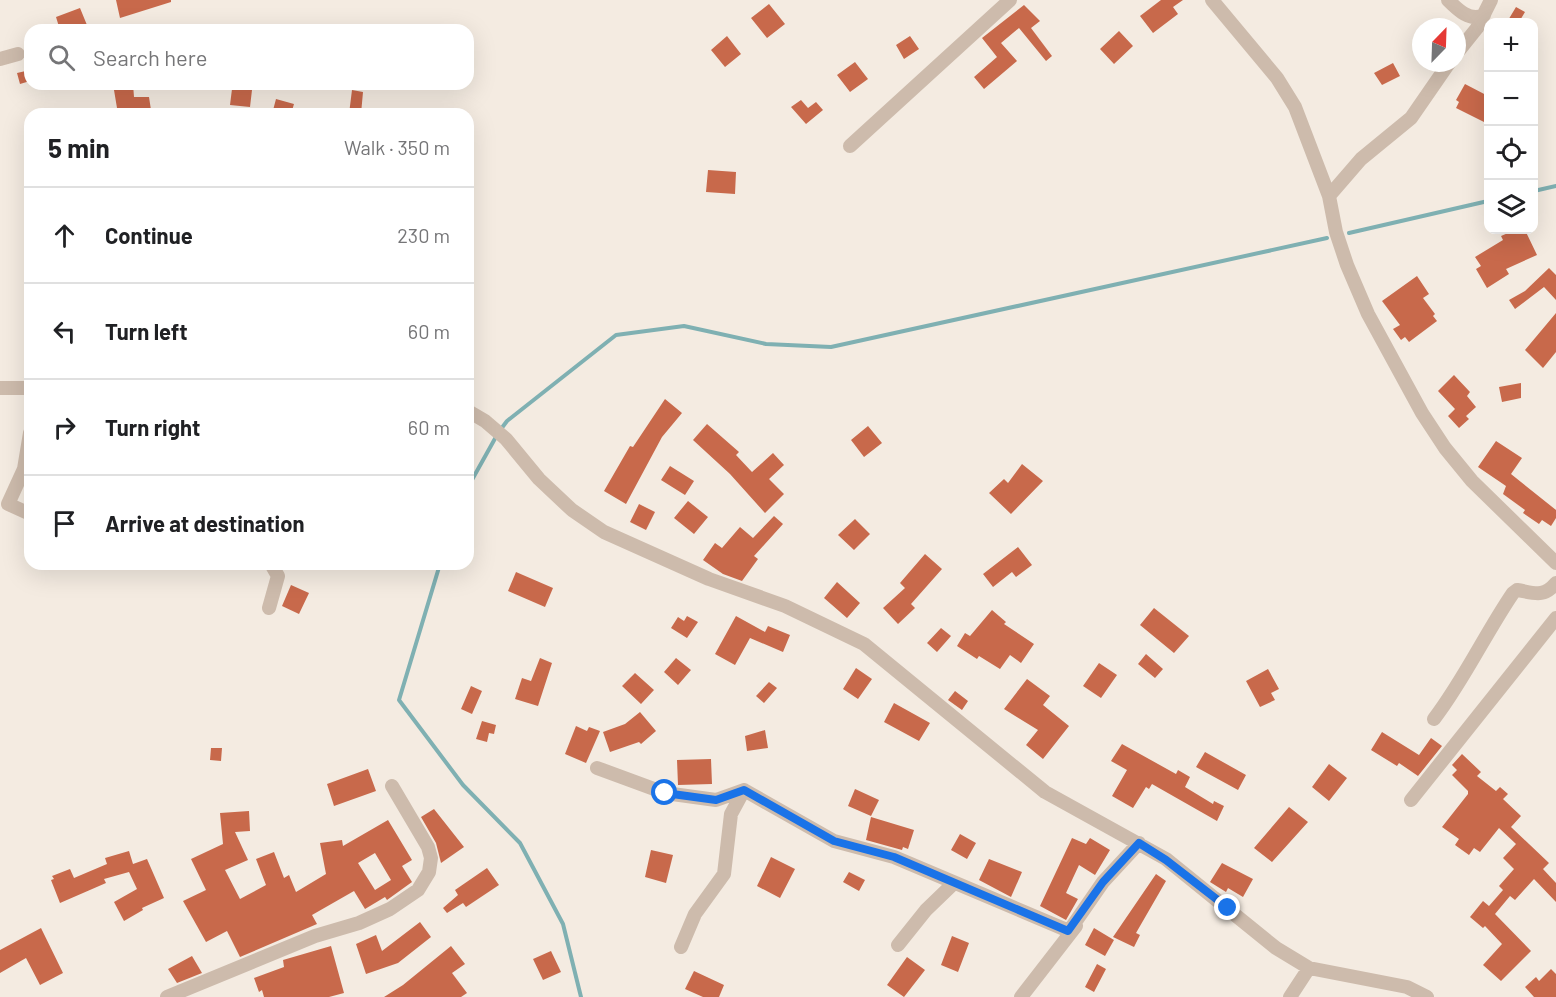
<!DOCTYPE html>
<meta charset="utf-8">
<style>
body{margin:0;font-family:Barlow,sans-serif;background:#f6f6f6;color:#202124}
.controls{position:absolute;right:18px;top:18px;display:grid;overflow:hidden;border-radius:12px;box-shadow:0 6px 24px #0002}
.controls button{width:54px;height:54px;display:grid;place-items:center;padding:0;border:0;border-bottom:2px solid #e0e0e0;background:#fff;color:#202124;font:30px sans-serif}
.compass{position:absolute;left:1412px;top:18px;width:54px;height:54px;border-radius:50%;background:#fff;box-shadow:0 6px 24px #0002;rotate:23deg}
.stop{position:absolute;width:18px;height:18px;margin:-14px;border:4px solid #1a73e8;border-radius:50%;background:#fff}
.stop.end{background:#1a73e8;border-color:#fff;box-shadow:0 2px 6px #0008}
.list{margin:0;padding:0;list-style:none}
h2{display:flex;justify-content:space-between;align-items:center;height:78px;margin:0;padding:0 24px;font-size:26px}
h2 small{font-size:20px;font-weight:400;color:#757577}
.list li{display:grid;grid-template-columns:39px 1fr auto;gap:18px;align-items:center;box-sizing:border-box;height:96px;padding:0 24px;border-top:2px solid #e0e0e0}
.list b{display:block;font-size:22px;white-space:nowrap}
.list em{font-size:20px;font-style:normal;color:#757577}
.icon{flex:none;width:33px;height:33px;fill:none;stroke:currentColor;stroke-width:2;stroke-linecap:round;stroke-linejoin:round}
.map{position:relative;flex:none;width:1556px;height:997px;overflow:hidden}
.search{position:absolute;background:#fff;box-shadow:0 6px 24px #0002;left:24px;top:24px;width:450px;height:66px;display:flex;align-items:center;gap:15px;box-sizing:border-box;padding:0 21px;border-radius:18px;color:#757577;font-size:22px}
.panel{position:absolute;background:#fff;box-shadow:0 6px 24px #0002;left:24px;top:108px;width:450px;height:462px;border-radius:18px}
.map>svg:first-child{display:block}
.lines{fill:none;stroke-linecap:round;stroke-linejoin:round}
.stream{stroke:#7fb0b2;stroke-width:4}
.building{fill:#c8694b;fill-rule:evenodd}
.minor{stroke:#cdbbac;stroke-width:14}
.route{stroke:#1a73e8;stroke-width:8}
</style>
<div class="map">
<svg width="1556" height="997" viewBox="0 0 1556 997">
<rect width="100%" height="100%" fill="#f4ebe1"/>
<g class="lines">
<!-- stream -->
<path class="stream" d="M1534 191 1556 186
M1349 233 1488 201
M501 429 507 421 616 335 684 326 766 344 831 347 1327 238
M468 487 497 435
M440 564 399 700 463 785 520 843 563 924 581 997"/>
</g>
<!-- building -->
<path class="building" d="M116 0H171V2L120 18Z
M1161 0H1183L1173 7 1178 14 1153 33 1140 16Z
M769 4 785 24 767 38 751 18Z
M1024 5 1040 21 1031 28 1052 56 1046 61 1019 28 1001 43 1017 61 984 89 974 77 997 57 982 38Z
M1516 7 1525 12 1519 22H1507Z
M80 8 89 30H60L56 17Z
M1119 31 1133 46 1114 64 1100 49Z
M727 36 741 54 725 67 711 50Z
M910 36 919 49 904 59 896 45Z
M855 62 868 79 850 92 837 75Z
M1393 63 1400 76 1382 85 1374 73Z
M30 70V81L20 84 17 73Z
M113 84H133L134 97H149L151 110 118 114Z
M1465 84 1488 96V124L1456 108 1459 102 1456 100Z
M232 89 252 90 250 107 230 105Z
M352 90 363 92 361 114H349Z
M276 99 294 104 291 114H272Z
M801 100 808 108 816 102 823 110 806 124 791 107Z
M708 170 736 172 735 194 706 192Z
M1515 230H1525L1537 255 1506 269 1509 274 1487 288 1476 269 1481 266 1475 257 1503 240 1501 236Z
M1549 268 1556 275V300L1544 287 1515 309 1509 300 1525 291Z
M1417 276 1429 294 1423 298 1435 314 1433 316 1437 321 1409 342 1405 337 1401 340 1393 329 1400 325 1382 301Z
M1556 313V352L1543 368 1525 350Z
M1454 375 1470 392 1467 396 1476 407 1466 416 1469 419 1459 428 1448 416 1455 409 1438 391Z
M1521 383V398L1502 402 1499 387Z
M665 399 682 413 662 437 626 504 604 491 630 446 633 447Z
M707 424 739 452 736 455 752 472 773 453 784 465 769 479 784 494 765 513 730 474 693 440Z
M868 426 882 443 864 457 851 440Z
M1496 441 1522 458 1511 474 1556 510V518L1551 526 1542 520 1539 524 1523 513 1525 510 1503 494 1506 486 1478 467Z
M1022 464 1043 481 1011 514 989 493 1004 479 1008 483Z
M670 466 694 481 685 495 661 480Z
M688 501 708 517 694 534 674 518Z
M639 504 655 512 646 530 630 522Z
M774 516 783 524 754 556 758 559 742 581 723 574 703 560 715 543 722 548 740 527 753 538Z
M855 519 870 534 854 550 838 535Z
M1018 547 1032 565 1016 577 1012 572 993 587 983 574Z
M925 554 942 569 911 604 915 608 898 624 883 608 905 588 900 583Z
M516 572 553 588 545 607 508 591Z
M837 582 860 603 847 618 824 598Z
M291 585 309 593 299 614 282 606Z
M1154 608 1189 636 1174 653 1140 625Z
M992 610 1006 622 1004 624 1034 644 1021 663 1010 655 1000 669 979 656 977 659 957 646 965 633 970 636Z
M687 616 698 622 687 638 671 628 678 617 684 621Z
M736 616 765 632 768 626 790 635 783 652 750 638 735 665 715 654Z
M941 628 951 636 937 652 927 643Z
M1146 654 1163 669 1155 678 1138 664Z
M540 658 552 663 538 706 515 699 522 678 531 681Z
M676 658 691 670 678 685 664 672Z
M1099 663 1117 675 1101 698 1083 686Z
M856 668 872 679 858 699 843 689Z
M1268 669 1279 689 1271 693 1275 700 1260 707 1246 681Z
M635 673 654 690 641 704 622 686Z
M1027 679 1050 696 1043 705 1069 726 1043 759 1026 745 1038 730 1004 709Z
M769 682 777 688 764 703 756 696Z
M471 686 482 691 472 714 461 709Z
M955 691 968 701 962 710 948 700Z
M894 703 930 723 919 741 884 722Z
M640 712 656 731 641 744 639 742 610 752 603 732 625 724Z
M482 721 496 725 494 734 489 733 487 742 476 739Z
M576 726 587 731 589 727 600 731 586 763 565 754Z
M765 730 768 748 747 751 745 736Z
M1382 732 1419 755 1431 738 1442 746 1418 776 1399 763 1397 766 1371 750Z
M1122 744 1176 774 1178 770 1190 777 1185 787 1213 804 1214 801 1224 806 1217 821 1152 784 1149 789 1146 787 1133 808 1112 796 1127 770 1111 761Z
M211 748H222L221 761 210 760Z
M1205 752 1246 775 1238 790 1196 767Z
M1462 754 1481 772 1477 776 1496 791 1500 787 1508 794 1503 799 1521 816 1511 827 1549 863 1543 869 1556 883V902L1534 879 1515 900 1510 896 1495 914 1531 951 1501 981 1483 965 1502 944 1485 926 1483 928 1470 917 1483 901 1489 906 1503 890 1499 886 1514 869 1503 858 1516 844 1499 828 1480 852 1474 848 1469 855 1455 845 1459 839 1442 827 1468 794V791L1452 775 1457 770 1452 765Z
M711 759 712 784 678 785 677 760Z
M1329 764 1347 778 1329 801 1312 787Z
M368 769 376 791 334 806 327 784Z
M855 789 879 800 871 816 848 806Z
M1289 807 1308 822 1272 862 1254 848Z
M434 809 464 847 441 863 436 843 421 817Z
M249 811 250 831 235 832 248 860 225 870 240 899 266 885 256 859 274 852 284 878 289 875 296 892 326 874 320 843 342 840 343 846 388 820 412 860 402 866 412 882 387 900 385 897 365 909 354 891 312 915 317 924 240 957 227 931 206 942 183 901 206 890 191 859 223 844 220 813ZM375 853 391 880 375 890 358 863Z
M871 817 914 830 908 849 903 847 902 850 866 840Z
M960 834 976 843 967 859 951 850Z
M1072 838 1086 844 1090 838 1110 850 1095 875 1079 865 1066 893 1078 899 1066 920 1040 906Z
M651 850 673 855 666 883 645 877Z
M129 851 133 864 147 859 164 898 142 908 143 910 124 921 114 902 137 889 129 872 104 879 106 883 60 903 51 880 54 879 52 876 70 869 74 878 107 864 105 858Z
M771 857 795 869 780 898 757 886Z
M989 859 1022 872 1011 897 979 880Z
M1222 863 1253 879 1243 897 1228 888 1226 892 1210 882Z
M487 868 499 885 466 907 463 903 447 913 443 908 458 895 455 890Z
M849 872 865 880 859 891 843 882Z
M1156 874 1166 881 1136 933 1140 935 1134 947 1113 937Z
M420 922 431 937 398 963 366 974 356 944 376 935 382 951Z
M41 928 63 973 40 985 26 958 0 973V950Z
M1094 928 1114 940 1105 956 1085 945Z
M952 936 969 943 958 972 941 965Z
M331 946 344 993 329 997H264L262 990 259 992 254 978 284 967 283 960Z
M451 946 465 964 452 973 467 993 461 997H384L403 985Z
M551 951 561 972 543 980 533 959Z
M192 956 202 973 177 983 168 969Z
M907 957 925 970 904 997 887 985Z
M1097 964 1106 969 1094 992 1085 987Z
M1551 969 1556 974V997H1534L1525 987 1536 977 1539 981Z
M694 971 724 985 719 997H703L685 989Z"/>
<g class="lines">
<!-- minor -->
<path class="minor" d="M1212 0 1277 78 1295 107 1329 196 1336 232 1347 265 1368 314 1422 413 1445 448 1472 481 1556 563
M1448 0C1458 10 1470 22 1484 15
M1457 53 1477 28 1491 0
M0 59 18 54
M850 146 1010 0
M1329 196 1361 159 1411 118 1449 63
M0 388H30
M468 411 485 421 506 439 539 479 572 510 604 532 709 579 785 606 864 644 1045 792 1166 859 1276 948 1309 968 1407 987 1427 997
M30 433 24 469 8 504 30 514
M269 608 278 576 271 564
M1434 719C1464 680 1485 634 1513 593L1517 590C1535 593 1543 598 1556 583
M597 768 665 793 716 800 744 790 834 841 894 857 1069 931 1103 882 1139 843
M1411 800 1556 618
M898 945 926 910 953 884
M681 947 695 914 724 874 731 814 744 790
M167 997 315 936 359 923 390 909 418 890 429 872 431 858 428 847 392 786
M1021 997 1076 926
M1290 997 1309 968"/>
</g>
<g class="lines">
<!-- route -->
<path class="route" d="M665 793 716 800 744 790 834 841 894 857 1068 931 1103 882 1139 843 1166 860 1228 908"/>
</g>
</svg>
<div class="controls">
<button>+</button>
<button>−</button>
<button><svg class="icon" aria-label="locate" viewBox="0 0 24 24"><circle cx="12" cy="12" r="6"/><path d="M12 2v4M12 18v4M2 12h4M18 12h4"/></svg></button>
<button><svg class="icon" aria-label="layers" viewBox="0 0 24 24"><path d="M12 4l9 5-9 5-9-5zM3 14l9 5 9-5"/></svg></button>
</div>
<svg class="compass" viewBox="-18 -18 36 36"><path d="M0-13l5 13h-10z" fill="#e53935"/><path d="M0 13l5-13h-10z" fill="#757577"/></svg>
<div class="stop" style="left:665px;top:793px"></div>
<div class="stop end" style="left:1228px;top:908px"></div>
<div class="search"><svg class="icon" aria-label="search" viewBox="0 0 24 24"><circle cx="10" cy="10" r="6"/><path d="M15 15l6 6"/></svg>Search here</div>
<section class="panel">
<h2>5 min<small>Walk · 350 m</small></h2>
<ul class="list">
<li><svg class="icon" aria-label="ahead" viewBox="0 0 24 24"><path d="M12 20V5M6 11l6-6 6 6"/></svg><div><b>Continue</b></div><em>230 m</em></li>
<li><svg class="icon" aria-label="left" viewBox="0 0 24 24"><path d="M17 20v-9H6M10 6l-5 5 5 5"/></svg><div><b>Turn left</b></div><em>60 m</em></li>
<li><svg class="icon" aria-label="right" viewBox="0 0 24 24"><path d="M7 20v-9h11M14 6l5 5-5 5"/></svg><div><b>Turn right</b></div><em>60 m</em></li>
<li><svg class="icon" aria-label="arrive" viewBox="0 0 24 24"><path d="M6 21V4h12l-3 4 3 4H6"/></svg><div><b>Arrive at destination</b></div></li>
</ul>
</section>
</div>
